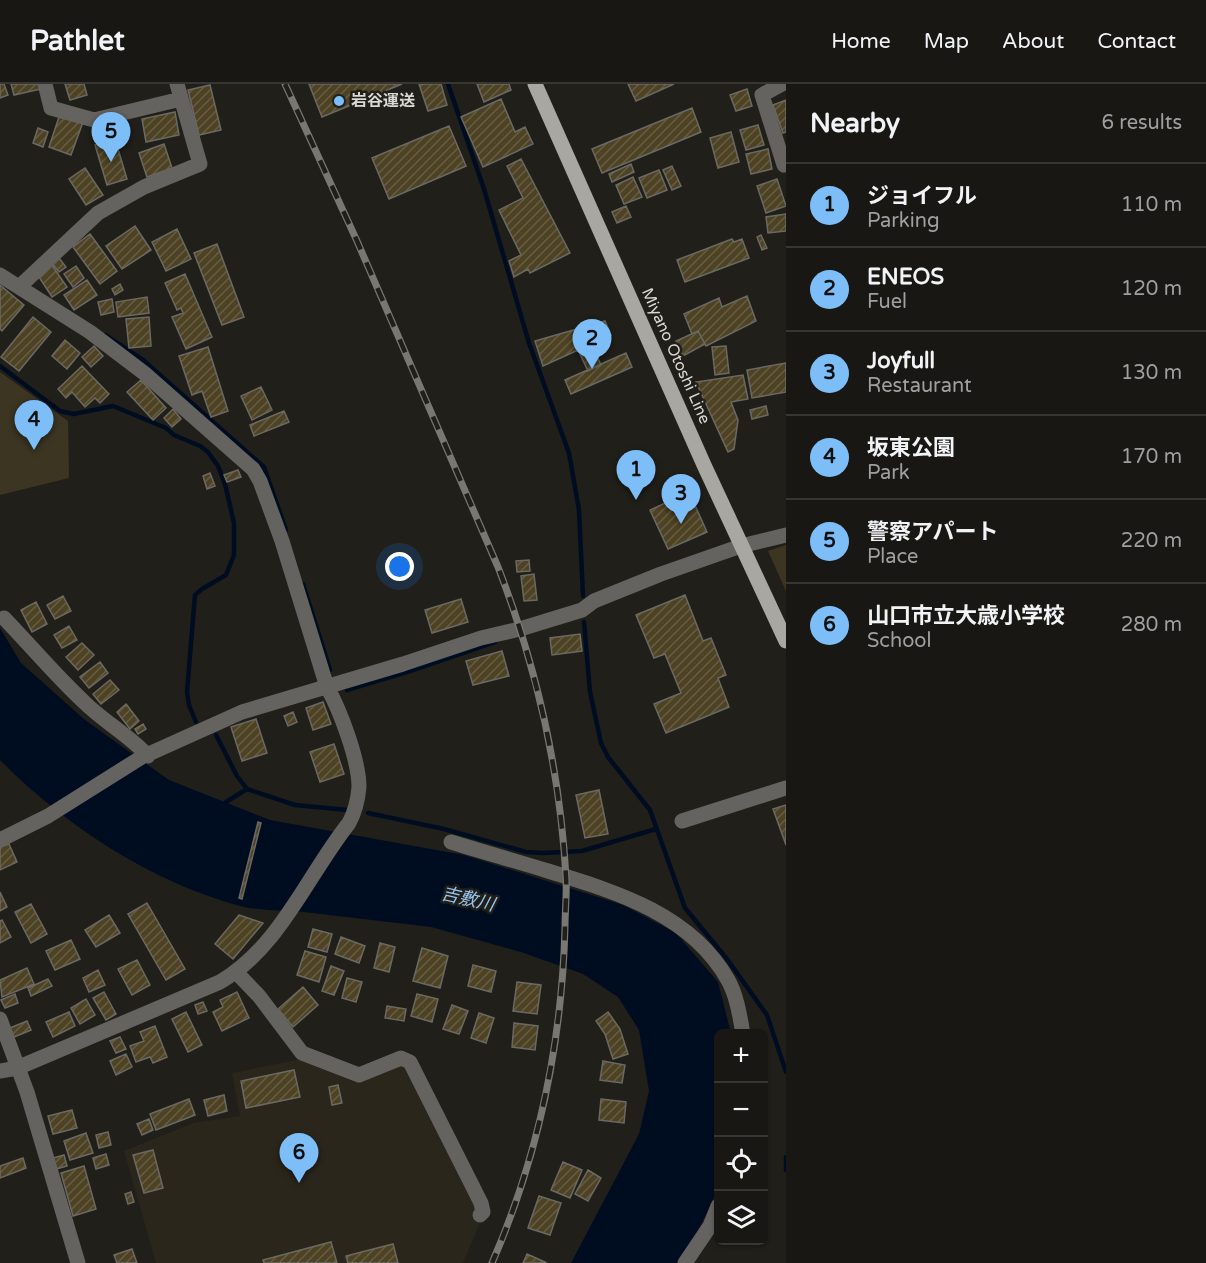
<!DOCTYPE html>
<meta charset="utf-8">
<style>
body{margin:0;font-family:"Varela Round","Noto Sans JP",sans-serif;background:#22201d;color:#f1f3f6}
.controls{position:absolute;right:18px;bottom:18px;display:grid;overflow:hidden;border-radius:9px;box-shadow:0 2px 4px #0004}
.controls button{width:54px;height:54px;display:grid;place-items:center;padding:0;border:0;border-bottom:2px solid #373634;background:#191714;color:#f1f3f6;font:30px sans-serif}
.you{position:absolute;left:400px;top:483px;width:21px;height:21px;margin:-15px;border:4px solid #fff;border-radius:50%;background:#1a73e8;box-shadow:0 0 0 9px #1a73e833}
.badge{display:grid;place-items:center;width:39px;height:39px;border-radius:50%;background:#7dbef9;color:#111;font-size:20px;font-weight:700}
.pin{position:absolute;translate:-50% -50px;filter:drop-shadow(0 2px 3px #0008)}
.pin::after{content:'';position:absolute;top:32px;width:21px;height:18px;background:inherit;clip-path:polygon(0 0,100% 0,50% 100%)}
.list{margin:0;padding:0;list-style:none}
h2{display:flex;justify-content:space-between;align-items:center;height:78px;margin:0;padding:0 24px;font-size:26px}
h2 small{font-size:20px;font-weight:400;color:#9f9fa0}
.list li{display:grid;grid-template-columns:39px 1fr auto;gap:18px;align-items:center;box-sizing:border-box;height:84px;padding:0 24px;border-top:2px solid #373634}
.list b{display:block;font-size:22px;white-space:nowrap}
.list p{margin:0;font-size:20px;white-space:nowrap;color:#9f9fa0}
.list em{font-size:20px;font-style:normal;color:#9f9fa0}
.icon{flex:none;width:33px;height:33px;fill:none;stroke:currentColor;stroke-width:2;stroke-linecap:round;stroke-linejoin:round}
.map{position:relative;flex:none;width:786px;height:1179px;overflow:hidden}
header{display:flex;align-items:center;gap:36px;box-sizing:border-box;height:84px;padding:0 30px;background:#191714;border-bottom:2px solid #373634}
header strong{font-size:28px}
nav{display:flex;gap:33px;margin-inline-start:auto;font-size:21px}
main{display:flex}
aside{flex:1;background:#191714}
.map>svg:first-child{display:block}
.built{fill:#2b261c}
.park{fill:#3c3522}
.water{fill:#000d20}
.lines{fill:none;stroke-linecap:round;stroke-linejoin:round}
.stream{stroke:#000d20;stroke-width:4.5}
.building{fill:url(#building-hatch);stroke:#6b6963;stroke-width:1.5}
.minor{stroke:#646360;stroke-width:15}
.major{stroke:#a9a7a1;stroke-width:15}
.rail-casing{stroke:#787772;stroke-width:7}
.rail{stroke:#211f1a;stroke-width:4.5;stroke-dasharray:14;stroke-linecap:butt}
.poi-dot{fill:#7dbef9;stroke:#211f1a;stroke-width:2}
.labels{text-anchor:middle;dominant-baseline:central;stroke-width:5;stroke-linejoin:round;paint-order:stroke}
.poi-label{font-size:16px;font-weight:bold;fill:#d9d8d4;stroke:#211f1a;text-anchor:start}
.street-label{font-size:16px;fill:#d9d8d4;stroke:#211f1a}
.water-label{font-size:18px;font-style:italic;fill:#96c4ef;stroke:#211f1a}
</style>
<header>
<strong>Pathlet</strong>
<nav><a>Home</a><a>Map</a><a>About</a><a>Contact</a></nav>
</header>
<main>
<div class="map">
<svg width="786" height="1179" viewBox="0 0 786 1179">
<defs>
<pattern id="building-hatch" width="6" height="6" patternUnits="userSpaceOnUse" patternTransform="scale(1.5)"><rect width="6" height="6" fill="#4d4223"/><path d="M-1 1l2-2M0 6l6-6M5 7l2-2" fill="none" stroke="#665d42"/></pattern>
</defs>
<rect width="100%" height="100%" fill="#211f1a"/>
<!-- built -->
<path class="built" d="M306 974 360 994 407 978 482 1134 463 1179H156L124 1067 193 1039 240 1032 232 989Z"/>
<!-- park -->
<path class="park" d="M0 288 68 337 69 394 0 411Z
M786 461V507L768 467Z"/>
<!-- water -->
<path class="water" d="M0 544 21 579 85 636 169 696 270 736 464 771 623 821 676 849 718 898 731 949 718 950V1103L710 1123 681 1179H571L639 1050 649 1007 639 946 618 913 583 890 521 868 431 843C389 838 346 833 304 828 283 826 260 827 240 822 151 798 64 741 0 676Z"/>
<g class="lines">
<!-- stream -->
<path class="stream" d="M448 0 484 105 529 259 569 369 579 426 583 512
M105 251 143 276 264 383 286 446
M0 282 60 327 74 330 113 322 166 344 174 351 200 362 208 368 218 382 225 400 234 439V471L226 491 202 505 195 511 187 608 189 621 196 638
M303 500 330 586
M584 538 590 608 601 659 608 673 650 726 685 824 727 875 767 931 786 988
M347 606 410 587 495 558
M216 651 237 692 247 705
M226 718 247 705 295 721 347 726
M368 729 444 745 526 768 543 769 582 767 656 745
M786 1073V1086"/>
</g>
<!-- building -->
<path class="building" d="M0 0H4L8 11 0 14Z
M11 0H40L41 5 14 11Z
M65 0H84L87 11 70 16Z
M309 0H402L322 33Z
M419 0H441L447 21 428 27Z
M477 0H509L511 6 484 18Z
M628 0H674L636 17Z
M210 1 221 46 199 51 188 6Z
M747 5 752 22 736 27 730 11Z
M501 15 515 48 525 43 533 60 483 83 461 33Z
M786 16V48L783 49 773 21Z
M692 24 701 48 602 89 592 65Z
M175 28 179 51 146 58 142 35Z
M60 30 83 38 71 71 49 63Z
M758 41 764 61 746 66 740 46Z
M449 42 466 82 389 115 372 74Z
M38 44 48 48 43 63 33 59Z
M731 48 739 78 718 84 710 54Z
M115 55 127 95 107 101 95 61Z
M164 60 172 84 147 93 139 69Z
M768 65 772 85 751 90 746 70Z
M521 75 570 169 530 189 528 185 514 193 509 177 521 171 499 126 523 114 507 82Z
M631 80 634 88 612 98 609 90Z
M672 82 681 102 672 106 663 86Z
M85 84 103 111 86 121 69 95Z
M659 86 667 106 647 114 639 94Z
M633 93 642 113 624 120 616 101Z
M777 95 786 122 766 129 757 102Z
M626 122 631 133 617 139 612 128Z
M786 130V147L768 149 766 133Z
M135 142 151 166 122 185 106 162Z
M177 145 191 175 166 187 152 158Z
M90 150 117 187 100 200 73 163Z
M761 151 767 164 762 166 757 153Z
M732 155 734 158 742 155 749 174 685 198 677 176Z
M217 160 244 233 222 241 194 169Z
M59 174 66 183 59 188 52 179Z
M51 180 67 203 52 213 37 190Z
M76 182 84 194 73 203 64 190Z
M185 190 212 253 186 265 172 233 183 229 181 224 177 226 165 199Z
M87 196 97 211 74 226 64 211Z
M120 200 123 206 115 211 112 205Z
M0 201 24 221 2 247 0 245Z
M747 212 756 237 706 262 698 247 692 250 684 230 719 214 722 223Z
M147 213 149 229 118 233 116 218Z
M112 215 114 228 101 231 98 218Z
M33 233 51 248 19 287 1 273Z
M149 233 151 262 129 264 126 235Z
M605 237 611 251 591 260 601 281 588 287 578 266 543 282 535 257Z
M698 247 705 260 683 272 676 257Z
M65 256 80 269 67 285 52 272Z
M94 262 103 272 91 283 82 273Z
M726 262 729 289 715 291 712 263Z
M208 263 228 327 211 333 202 307 192 311 179 272Z
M626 269 632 283 571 310 565 296Z
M786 279V308L752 314 747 286Z
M82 282 109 310 100 319 95 314 85 323 72 308 66 314 58 305Z
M743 291 748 315 731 318 738 336 734 365 728 368 696 298Z
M141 296 166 324 153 336 127 308Z
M261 303 272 326 252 336 241 312Z
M766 322 768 331 752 335 750 326Z
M173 325 181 335 172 343 164 334Z
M284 327 289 338 254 352 250 341Z
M238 386 241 393 227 398 224 391Z
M210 389 215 402 207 405 203 392Z
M689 408 707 448 668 465 650 426Z
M529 476 530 487 517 488 516 477Z
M534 490 537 516 524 517 521 492Z
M685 511 703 557 711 554 726 591 718 594 729 623 666 649 654 620 681 609 665 570 654 574 636 531Z
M63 512 71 527 55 535 47 521Z
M461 515 468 538 432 549 425 526Z
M36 518 47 540 32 548 21 526Z
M69 542 77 556 62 564 54 551Z
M580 550 582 567 552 571 550 554Z
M82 559 94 571 78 586 66 573Z
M502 567 509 592 473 601 466 577Z
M100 578 108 589 89 604 80 593Z
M110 596 119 606 101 620 93 610Z
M323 618 331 640 313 646 306 624Z
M126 620 139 637 130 645 117 628Z
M293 628 297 638 288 642 284 632Z
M256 635 267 669 242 677 231 643Z
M143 640 146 645 138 650 135 645Z
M334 660 344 690 320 698 310 668Z
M599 706 608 750 585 754 576 711Z
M786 721V761L773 725Z
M258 738 261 739 242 815 239 814Z
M9 760 17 778 0 786V763Z
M0 808 7 823 0 827Z
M147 819 185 885 166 896 128 830Z
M31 820 47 850 31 859 15 828Z
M109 831 120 849 96 863 85 846Z
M239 831 263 839 233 875 215 860Z
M2 836 11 853 0 859V837Z
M313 845 332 850 327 868 308 863Z
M341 853 365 862 359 879 335 870Z
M71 856 80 875 55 886 46 867Z
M380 859 395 863 389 888 374 884Z
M422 864 448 872 440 904 413 897Z
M305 867 326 873 319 898 297 891Z
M137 876 150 901 132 911 118 885Z
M473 881 496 887 491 908 468 902Z
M331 882 344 887 334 911 322 907Z
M27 884 34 900 2 913 0 896Z
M98 886 105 901 89 908 83 894Z
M347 894 362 898 356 918 342 914Z
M48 895 52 902 31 912 28 904Z
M517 898 541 901 537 930 513 927Z
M303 903 318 921 293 943 278 925Z
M104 908 116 930 106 936 93 914Z
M237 908 249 934 222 947 213 928 223 923 220 916Z
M15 910 18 919 5 924 1 916Z
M417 910 438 915 432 938 411 932Z
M86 915 95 931 80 940 71 924Z
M203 918 207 927 198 930 195 921Z
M452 921 468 927 459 950 443 945Z
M387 922 406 925 404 937 385 934Z
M69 928 75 942 53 953 46 938Z
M186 928 202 961 188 968 172 935Z
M608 928 620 945 628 970 613 975 605 950 596 937Z
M479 929 494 934 486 959 471 954Z
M27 937 31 946 14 953 10 944Z
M514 939 538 942 535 966 512 963Z
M155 942 167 973 153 979 150 973 136 978 130 962 144 957 140 948Z
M120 953 126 965 116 969 110 957Z
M126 970 132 983 116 991 110 977Z
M603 977 625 981 622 999 600 996Z
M294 986 300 1013 246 1024 241 997Z
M338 1001 342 1019 332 1021 329 1003Z
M224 1011 227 1027 208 1032 204 1016Z
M189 1015 195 1031 156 1046 150 1030Z
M601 1015 626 1018 624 1039 599 1036Z
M72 1026 77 1044 53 1050 48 1032Z
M149 1035 153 1046 142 1051 137 1040Z
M108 1048 111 1061 99 1064 96 1051Z
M86 1049 93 1069 70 1076 64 1057Z
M153 1066 163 1104 144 1109 133 1071Z
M106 1070 109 1081 96 1085 93 1074Z
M64 1071 67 1082 56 1085 53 1074Z
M23 1074 26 1084 0 1094V1082Z
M563 1078 582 1086 570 1114 551 1106Z
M84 1082 96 1125 73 1132 61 1089Z
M588 1086 601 1094 588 1117 575 1110Z
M131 1108 134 1118 128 1120 125 1110Z
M539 1112 561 1119 550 1151 528 1144Z
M331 1158 337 1179H264L263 1176Z
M393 1160 398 1179H348L346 1172Z
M132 1165 137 1179H117L114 1171Z
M527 1170 547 1179H523Z"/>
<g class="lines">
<!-- minor -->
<path class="minor" d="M45 0 51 24 94 36 181 15
M782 0 762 11 784 81
M0 191 90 248 144 289 253 385 260 397 282 457 327 603C340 626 359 676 359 703 358 715 355 728 349 739 307 792 280 863 220 898L17 984 0 987
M19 203 98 129 144 103 200 80 177 0
M4 534C31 562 56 592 84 618 104 638 129 651 148 672
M682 737 786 704
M0 756 48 732 142 673 242 628 403 580 481 554 520 545 582 526 594 517 661 490 741 462 786 451
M451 758C483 768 516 777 548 787 616 808 691 830 728 896 737 912 740 933 743 950
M236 888 259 912 302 969 359 991 401 974 410 978 481 1119 483 1128 480 1131
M0 935 27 1008 78 1179
M685 1179 710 1142 718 1122"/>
<!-- major -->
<path class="major" d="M535 0 704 381 786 557"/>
<!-- rail casing -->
<g class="rail-casing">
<path id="rail" d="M285 0 357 157 498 483C536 581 560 687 566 793 567 809 565 826 565 843 562 958 538 1073 492 1179"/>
</g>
<!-- rail -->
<use href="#rail" class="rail"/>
</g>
<!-- markers -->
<circle class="poi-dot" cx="339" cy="17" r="6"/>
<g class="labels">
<!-- poi labels -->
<g class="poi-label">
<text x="351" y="17">岩谷運送</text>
</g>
<!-- street labels -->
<g class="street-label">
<text transform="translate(676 272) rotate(66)">Miyano Otoshi Line</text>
</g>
<!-- water labels -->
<g class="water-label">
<text transform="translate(468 815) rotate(13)">吉敷川</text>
</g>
</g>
</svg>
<div class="controls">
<button>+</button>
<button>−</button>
<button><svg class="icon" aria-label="locate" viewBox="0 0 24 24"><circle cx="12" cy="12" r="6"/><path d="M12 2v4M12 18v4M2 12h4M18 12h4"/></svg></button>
<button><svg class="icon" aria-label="layers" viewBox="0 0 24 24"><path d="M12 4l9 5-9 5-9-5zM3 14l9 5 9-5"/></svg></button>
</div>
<div class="you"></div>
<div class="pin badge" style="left:636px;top:416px">1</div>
<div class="pin badge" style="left:592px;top:285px">2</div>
<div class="pin badge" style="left:681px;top:440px">3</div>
<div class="pin badge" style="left:34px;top:366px">4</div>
<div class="pin badge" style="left:111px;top:78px">5</div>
<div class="pin badge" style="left:299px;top:1099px">6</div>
</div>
<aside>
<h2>Nearby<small>6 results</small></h2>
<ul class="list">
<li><span class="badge">1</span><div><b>ジョイフル</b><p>Parking</p></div><em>110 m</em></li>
<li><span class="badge">2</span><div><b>ENEOS</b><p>Fuel</p></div><em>120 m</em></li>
<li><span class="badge">3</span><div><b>Joyfull</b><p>Restaurant</p></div><em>130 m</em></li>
<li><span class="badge">4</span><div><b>坂東公園</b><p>Park</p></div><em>170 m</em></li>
<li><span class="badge">5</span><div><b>警察アパート</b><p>Place</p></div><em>220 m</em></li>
<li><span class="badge">6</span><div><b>山口市立大歳小学校</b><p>School</p></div><em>280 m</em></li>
</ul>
</aside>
</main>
